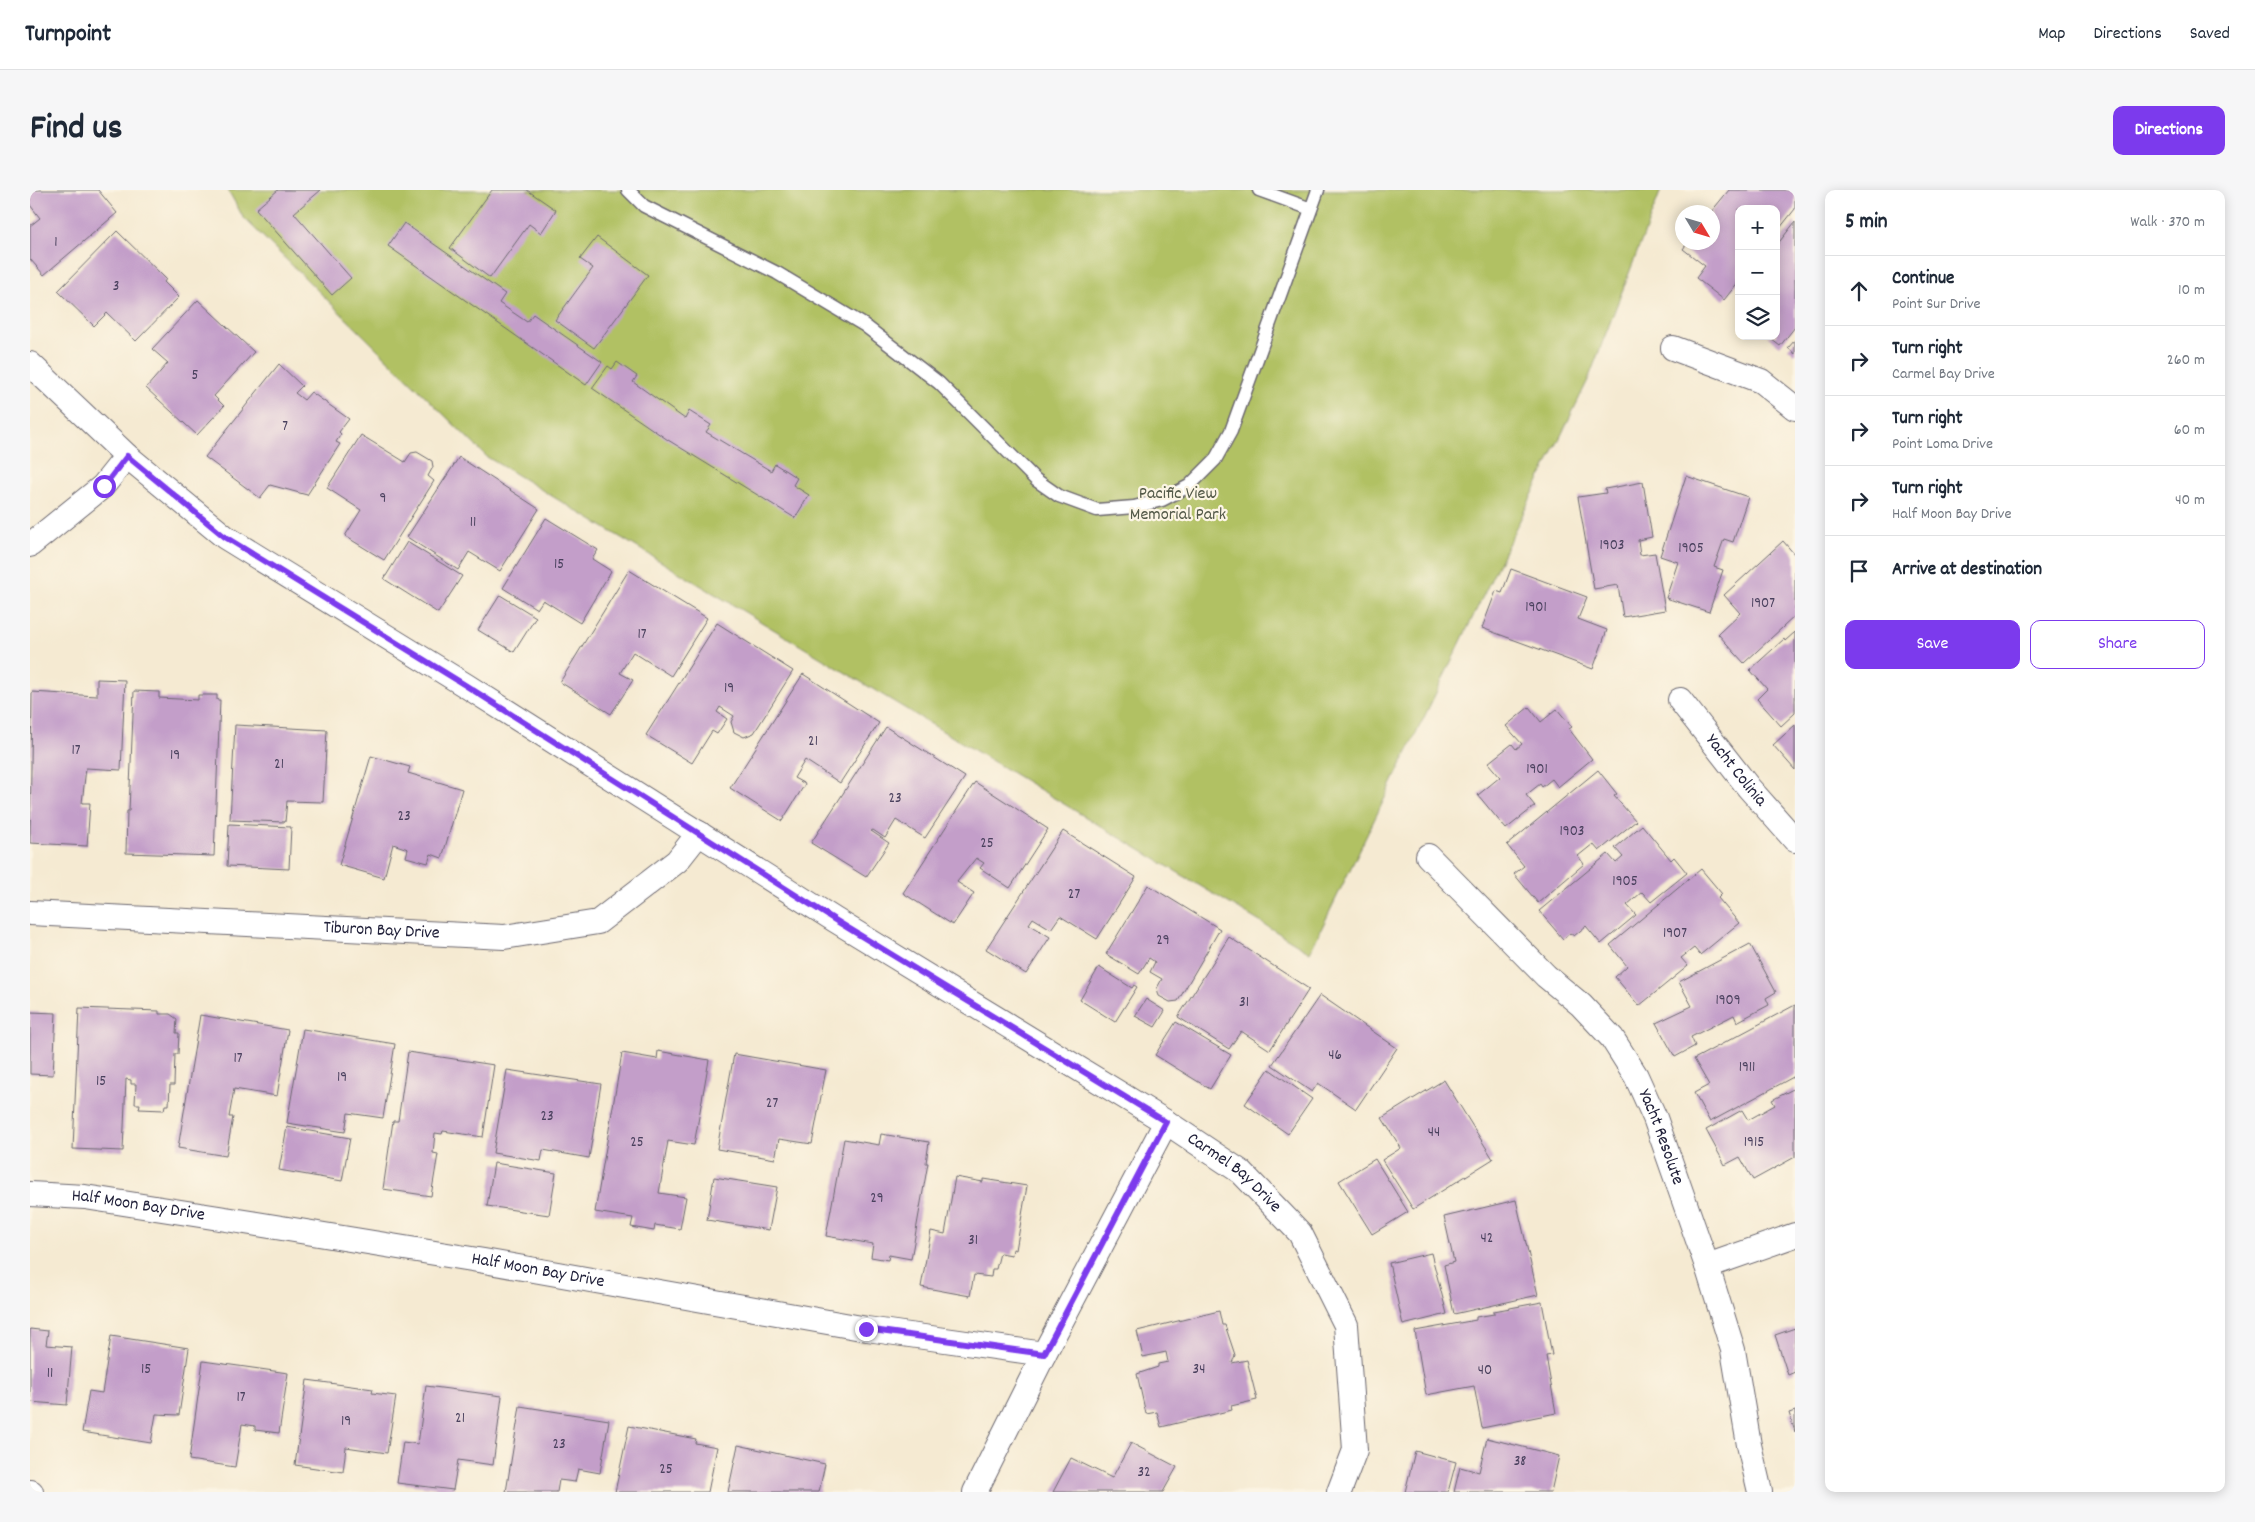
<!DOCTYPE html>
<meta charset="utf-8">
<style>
body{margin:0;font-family:Dekko,sans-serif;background:#f6f6f7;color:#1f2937}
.controls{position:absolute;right:15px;top:15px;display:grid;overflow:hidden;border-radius:10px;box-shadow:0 2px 12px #0003}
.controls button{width:45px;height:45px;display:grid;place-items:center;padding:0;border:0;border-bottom:1px solid #e0e1e3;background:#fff;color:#1f2937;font:25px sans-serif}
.compass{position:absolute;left:1645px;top:15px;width:45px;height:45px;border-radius:50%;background:#fff;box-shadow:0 2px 12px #0003;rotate:128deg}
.stop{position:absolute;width:15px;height:15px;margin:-11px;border:4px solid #7c3aed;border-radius:50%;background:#fff}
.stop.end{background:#7c3aed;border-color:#fff;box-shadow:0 1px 5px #0008}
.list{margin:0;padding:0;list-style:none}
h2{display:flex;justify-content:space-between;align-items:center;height:65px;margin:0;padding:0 20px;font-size:21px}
h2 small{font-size:16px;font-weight:400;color:#747a83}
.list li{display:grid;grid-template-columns:32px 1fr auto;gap:15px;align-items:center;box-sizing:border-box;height:70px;padding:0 20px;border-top:1px solid #e0e1e3}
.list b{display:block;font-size:19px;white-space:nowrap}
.list p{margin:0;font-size:16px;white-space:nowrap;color:#747a83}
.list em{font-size:16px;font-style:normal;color:#747a83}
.actions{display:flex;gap:10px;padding:15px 20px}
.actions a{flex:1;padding:11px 0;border:1px solid #7c3aed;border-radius:10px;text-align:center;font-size:18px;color:#7c3aed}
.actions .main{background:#7c3aed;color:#fff}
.icon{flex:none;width:28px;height:28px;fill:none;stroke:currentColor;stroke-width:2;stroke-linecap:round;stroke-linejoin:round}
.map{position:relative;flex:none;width:1765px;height:1302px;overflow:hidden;border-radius:10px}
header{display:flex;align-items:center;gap:30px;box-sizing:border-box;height:70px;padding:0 25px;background:#fff;border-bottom:1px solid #e0e1e3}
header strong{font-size:24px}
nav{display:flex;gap:28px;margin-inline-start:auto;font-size:18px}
.intro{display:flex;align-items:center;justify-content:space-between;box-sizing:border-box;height:120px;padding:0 30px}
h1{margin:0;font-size:35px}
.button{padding:12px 22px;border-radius:10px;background:#7c3aed;color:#fff;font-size:18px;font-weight:700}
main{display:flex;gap:30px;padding:0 30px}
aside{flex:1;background:#fff;border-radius:10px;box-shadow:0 2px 12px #0003}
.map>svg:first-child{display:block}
.green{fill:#b1c164;stroke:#6a7250}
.building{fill:#c39ec9}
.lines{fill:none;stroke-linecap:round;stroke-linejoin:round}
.lane-casing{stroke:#6c6870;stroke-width:15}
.street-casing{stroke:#6c6870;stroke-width:26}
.lane{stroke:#fff;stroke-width:12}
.street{stroke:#fff;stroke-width:24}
.route{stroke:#7c3aed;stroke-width:6}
.labels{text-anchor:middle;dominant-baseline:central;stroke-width:4.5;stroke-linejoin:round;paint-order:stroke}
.number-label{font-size:15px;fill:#4a415e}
.park-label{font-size:18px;fill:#545a49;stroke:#fcf5e5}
.street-label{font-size:18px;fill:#22223b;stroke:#fcf5e5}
</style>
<header>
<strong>Turnpoint</strong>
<nav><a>Map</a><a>Directions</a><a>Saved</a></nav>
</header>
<div class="intro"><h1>Find us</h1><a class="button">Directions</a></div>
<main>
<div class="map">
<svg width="1765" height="1302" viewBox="0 0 1765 1302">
<rect width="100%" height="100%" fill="#fcf5e5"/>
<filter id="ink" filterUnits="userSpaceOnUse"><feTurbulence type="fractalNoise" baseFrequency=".02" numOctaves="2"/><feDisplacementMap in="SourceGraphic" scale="10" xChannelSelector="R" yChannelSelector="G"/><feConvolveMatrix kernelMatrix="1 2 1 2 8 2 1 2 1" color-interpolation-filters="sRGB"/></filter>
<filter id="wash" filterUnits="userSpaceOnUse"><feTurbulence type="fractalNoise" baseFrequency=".0096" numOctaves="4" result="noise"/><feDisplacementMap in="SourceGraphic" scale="20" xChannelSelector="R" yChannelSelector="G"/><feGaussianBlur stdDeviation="1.12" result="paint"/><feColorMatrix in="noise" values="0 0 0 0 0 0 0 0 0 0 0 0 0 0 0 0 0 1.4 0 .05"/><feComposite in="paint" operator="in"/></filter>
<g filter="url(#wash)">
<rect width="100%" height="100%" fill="#f5ead2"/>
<!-- green -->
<path class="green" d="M198 0H1631L1558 190 1280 762 457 267 213 27Z"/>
<g id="blocks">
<!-- building -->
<path class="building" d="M0 0H68L87 23 14 85 0 69V36L10 28 0 15Z
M248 0H291L264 23 321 88 302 105 226 19Z
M462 0H497L526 20 511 43 499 34 460 88 420 58Z
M1699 0H1762L1765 2V19L1746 43V19H1709V91L1694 110 1666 88 1675 76 1653 59 1658 52H1682L1681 22Z
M1765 32V137L1750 156 1737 146H1746V56Z
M374 33 475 104 469 113 497 132 503 124 572 172 556 195 358 56Z
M87 41 136 89 134 92 149 107 106 151 77 123 64 136 28 101Z
M567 47 618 85 564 158 525 130 563 78 550 69Z
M168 110 224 162 184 206 194 216 167 245 116 198 138 173 122 159Z
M1765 150V164L1758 158Z
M587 172 607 186 603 192 655 229 659 221 681 235 676 242 741 281 745 274 767 288 763 295 779 305 765 328 638 250 562 198 578 176 582 179Z
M249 174 272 196 265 203 274 210 281 202 319 229 309 242 311 244 306 252 310 254 277 305 240 295 230 308 175 267Z
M331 245 375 272 381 263 387 262 402 271 403 277 398 286 404 291 354 370 315 346 331 320 297 298Z
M429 267 509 319 470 381 439 362 428 380 377 347Z
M1656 286 1718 307 1703 352 1694 349 1684 377 1693 380 1679 422 1636 408 1648 372 1630 366Z
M1613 292 1622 347 1608 350 1610 365 1625 363 1635 420 1593 427 1588 395 1564 399 1548 307 1576 303 1575 299Z
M516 328 568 360 562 369 581 381 550 433 513 410 507 419 473 398Z
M1753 351 1765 365V426L1714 473 1688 444 1710 423 1694 405Z
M377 352 432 386 408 423 354 389Z
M1481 379 1557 407 1548 429 1577 440 1563 479 1452 438 1466 401 1472 403Z
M599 380 677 428 641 486 603 462 590 483 603 490 581 524 530 492Z
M470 405 506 427 484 462 448 440Z
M687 433 763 481 724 543 714 547 704 542 701 532 704 526 690 517 687 522 697 529 687 544 682 541 662 573 616 545Z
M1765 442V523L1751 536 1727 509 1737 499 1720 480 1754 449 1755 451Z
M773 484 849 533 810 593 775 570 764 588 775 594 752 631 700 598Z
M67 489 95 490 91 580 56 578 52 613H60L57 656 0 653 2 502 67 506Z
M104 501 129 502V508L168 510V505H187V510H190L184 666 96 663 97 621H99Z
M1499 517 1511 532 1527 519 1542 537 1539 539 1562 569 1528 597 1522 589 1512 597 1510 594 1496 605 1505 616 1476 639 1448 605 1470 587 1458 573 1482 554 1486 559 1492 554 1476 536Z
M205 535 297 540 293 612 257 611 255 632 200 630Z
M1765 535V580L1743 555Z
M856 537 935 587 895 648 866 630 855 648 843 640 841 641 859 653 836 687 781 653Z
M341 566 380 577 378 583 432 599 412 668 401 664 398 673 376 667 378 659 363 654 354 688 309 675Z
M1568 580 1587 604 1584 606 1606 631 1569 661 1563 654 1548 666 1554 674 1508 713 1484 684 1494 676 1477 655Z
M945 592 1018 639 980 698 950 678 954 673 946 668 927 692 944 703 923 735 873 703Z
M199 634 261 637 259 679 197 676Z
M1612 635 1641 670 1644 667 1657 683 1621 712 1612 702 1597 715 1606 725 1571 754 1556 736 1544 746 1540 743 1533 749 1509 721 1578 664 1586 673 1593 667 1585 658Z
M1033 641 1106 687 1067 749 1030 726 1021 739 1003 728 999 734 1020 747 996 784 956 759Z
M1671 679 1692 704 1688 708 1709 733 1670 765 1664 758 1651 768 1658 776 1609 816 1585 787 1597 776 1580 755Z
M1118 695 1190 739 1148 811 1140 812 1129 806 1127 798 1132 789 1120 782 1125 772 1119 768 1109 784 1076 764Z
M1199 747 1279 799 1240 860 1211 841 1199 859 1148 827Z
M1720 754 1746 802 1736 808 1739 815 1707 832 1704 825 1661 847 1665 856 1645 867 1626 833 1662 816 1649 792Z
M1069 777 1102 798 1104 795 1107 797 1085 832 1050 810Z
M1290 805 1367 858 1326 919 1288 893 1282 902 1242 875Z
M1116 809 1135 821 1125 837 1105 826Z
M1765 815V886L1680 932 1664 903 1679 895 1664 869Z
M49 818 129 821V824H140L147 829 146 843H149L148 864H145L144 895H140L139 915H135L134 920 109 919 110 914H105L106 894H101V890L96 889 93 961 43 959Z
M0 822 26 823 23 885 0 884Z
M170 825 258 840 247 906 204 899 199 927H203L196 966 148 958Z
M1146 832 1201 865 1180 899 1125 865Z
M273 839 365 854 353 928 318 923 315 942 257 933Z
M628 861 679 870 664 955 638 951 629 1003 656 1007 650 1039 625 1035 624 1041 601 1037 603 1028 565 1022 592 863 627 869Z
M378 862 464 875 453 947 413 941 412 944 405 943 403 963 408 964 401 1006 353 999 363 931H368Z
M704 864 796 880 782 954 749 949 745 969 687 959Z
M1239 879 1282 909 1258 944 1215 914Z
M477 880 571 894 559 968 513 960 511 971 463 963Z
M1414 890 1463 969 1383 1019 1352 970 1371 958 1352 928Z
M1765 898V967L1723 990 1710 967 1695 975 1676 940 1712 920 1718 930 1745 915 1742 910Z
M257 937 320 948 312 991 249 980Z
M851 944 899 952 896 973H898L881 1069 859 1065 858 1070 841 1067 843 1054 796 1046 814 949 849 955Z
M1345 969 1378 1022 1342 1044 1309 991Z
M464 973 526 983 519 1025 457 1016Z
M684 987 747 997 739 1040 677 1030Z
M925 987 953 992V989L997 996 986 1060 983 1059 982 1065 970 1063 966 1079H962L961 1087 944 1085 940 1106 891 1097 901 1041 915 1044Z
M1486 1010 1508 1105 1424 1124 1414 1075 1424 1072 1414 1027Z
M1401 1063 1417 1124 1373 1135 1359 1073Z
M1512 1112 1522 1165 1516 1166 1526 1223 1452 1238 1444 1196 1396 1205 1385 1141 1446 1130V1127L1464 1124V1121Z
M1189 1121 1192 1135H1195L1205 1165 1202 1173 1217 1170 1227 1210 1201 1216 1202 1220 1131 1237 1127 1222 1116 1224 1107 1184 1128 1177V1174L1138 1172 1136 1162 1113 1167 1107 1141Z
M1765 1138V1182L1758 1185 1745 1145Z
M0 1139 18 1141 16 1155 42 1157 37 1215 0 1212Z
M81 1146 159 1158 149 1225 126 1224 121 1253 52 1242 59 1201 72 1203Z
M173 1171 258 1183 249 1243 225 1240V1236L212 1234 205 1277 159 1270Z
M277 1190 343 1199 342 1203 366 1206 357 1263 316 1257 313 1282 265 1275Z
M396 1196 472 1206 463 1275 428 1270 423 1300 367 1293 373 1252 388 1254Z
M490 1216 579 1230 570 1283 548 1279 545 1292 529 1290 527 1302H476Z
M1765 1221V1242L1759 1223Z
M599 1236 666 1249 665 1253 687 1257 678 1302H585Z
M1457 1248 1529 1266 1521 1302H1424L1430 1277 1449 1282Z
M1101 1253 1147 1277 1133 1302H1023L1041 1268 1082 1288Z
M708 1255 795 1274 789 1302H698Z
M1385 1261 1426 1272 1418 1302H1375Z"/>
</g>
</g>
<g filter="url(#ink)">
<use href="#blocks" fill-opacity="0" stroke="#6c6870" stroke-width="1"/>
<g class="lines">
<!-- lane casing -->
<g class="lane-casing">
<path id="lane" d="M598 0 614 16 747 83 834 135 909 193 1006 290 1029 306 1067 320 1104 317 1132 310 1159 296 1185 270 1201 241 1288 0
M1229 0 1281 19"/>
</g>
<!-- street casing -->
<g class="street-casing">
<g id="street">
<path d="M1643 158 1731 191 1765 218"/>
<path id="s1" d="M0 174 97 266 195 347 435 495 805 730 1136 932 1211 982 1270 1043 1316 1135 1325 1260 1309 1302"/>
<path d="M0 355 73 296 97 266"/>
<path id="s2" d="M1650 510 1719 598 1765 650"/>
<path id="s3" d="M1398 666 1516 786 1551 815 1582 848 1606 886 1625 928 1677 1076 1703 1160 1719 1255 1730 1302"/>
<path id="s4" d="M0 723 474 747 568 732 647 671 669 643"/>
<path id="s5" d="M0 1004 55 1007 221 1033 454 1071 837 1139 1014 1164"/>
<path d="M1677 1076 1765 1045"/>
<path d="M0 1302H1"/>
<path d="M945 1302 1014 1164 1136 932"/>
</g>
</g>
<!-- lane -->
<use href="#lane" class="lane"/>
<!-- street -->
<use href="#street" class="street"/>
</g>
</g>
<g class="lines" filter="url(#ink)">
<!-- route -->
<path class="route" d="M74 296 97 266 195 347 435 495 805 730 1136 932 1014 1164 836 1139"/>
</g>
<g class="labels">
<!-- number labels -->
<g class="number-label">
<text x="26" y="53">1</text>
<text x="86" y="97">3</text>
<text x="165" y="186">5</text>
<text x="255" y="237">7</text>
<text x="353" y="309">9</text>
<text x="443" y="333">11</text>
<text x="1582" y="356">1903</text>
<text x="1661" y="359">1905</text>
<text x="529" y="375">15</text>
<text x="1733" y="414">1907</text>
<text x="1506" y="418">1901</text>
<text x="612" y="445">17</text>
<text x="699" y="499">19</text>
<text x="783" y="552">21</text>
<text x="46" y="561">17</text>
<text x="145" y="566">19</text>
<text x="249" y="575">21</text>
<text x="1507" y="580">1901</text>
<text x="865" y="609">23</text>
<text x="374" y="627">23</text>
<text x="1542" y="642">1903</text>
<text x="957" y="654">25</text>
<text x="1595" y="692">1905</text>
<text x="1044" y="705">27</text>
<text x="1645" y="744">1907</text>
<text x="1133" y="751">29</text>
<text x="1698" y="811">1909</text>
<text x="1214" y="813">31</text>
<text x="1305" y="866">46</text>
<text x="208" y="869">17</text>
<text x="1717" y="878">1911</text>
<text x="312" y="888">19</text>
<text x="71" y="892">15</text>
<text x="742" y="914">27</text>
<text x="517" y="927">23</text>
<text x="1404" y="943">44</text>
<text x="607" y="953">25</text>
<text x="1724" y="953">1915</text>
<text x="847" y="1009">29</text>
<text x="1457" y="1049">42</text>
<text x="943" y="1051">31</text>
<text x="116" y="1180">15</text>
<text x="1169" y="1180">34</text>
<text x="1455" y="1181">40</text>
<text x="20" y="1184">11</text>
<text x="211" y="1208">17</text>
<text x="430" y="1229">21</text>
<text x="316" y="1232">19</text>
<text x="529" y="1255">23</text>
<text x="1490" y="1272">38</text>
<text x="636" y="1280">25</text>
<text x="1114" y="1283">32</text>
</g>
<!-- park labels -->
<g class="park-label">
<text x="1148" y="304">Pacific View<tspan x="1148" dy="21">Memorial Park</tspan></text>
</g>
<!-- street labels -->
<g class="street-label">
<text stroke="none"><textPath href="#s2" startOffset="90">Yacht Colinia</textPath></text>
<text stroke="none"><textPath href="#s4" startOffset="352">Tiburon Bay Drive</textPath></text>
<text stroke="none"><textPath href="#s3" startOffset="370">Yacht Resolute</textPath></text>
<text stroke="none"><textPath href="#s1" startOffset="1454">Carmel Bay Drive</textPath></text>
<text stroke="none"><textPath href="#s5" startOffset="109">Half Moon Bay Drive</textPath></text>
<text stroke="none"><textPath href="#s5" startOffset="514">Half Moon Bay Drive</textPath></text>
</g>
</g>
</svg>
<div class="controls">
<button>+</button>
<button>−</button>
<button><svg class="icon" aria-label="layers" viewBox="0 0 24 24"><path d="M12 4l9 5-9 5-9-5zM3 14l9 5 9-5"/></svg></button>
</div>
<svg class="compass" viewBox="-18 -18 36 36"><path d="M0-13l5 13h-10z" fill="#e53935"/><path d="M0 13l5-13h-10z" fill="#747a83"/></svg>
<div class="stop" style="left:74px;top:296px"></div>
<div class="stop end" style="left:836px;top:1139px"></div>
</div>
<aside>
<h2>5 min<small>Walk · 370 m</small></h2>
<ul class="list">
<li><svg class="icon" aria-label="ahead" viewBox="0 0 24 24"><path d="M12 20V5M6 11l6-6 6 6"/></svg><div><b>Continue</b><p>Point Sur Drive</p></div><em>10 m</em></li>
<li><svg class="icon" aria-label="right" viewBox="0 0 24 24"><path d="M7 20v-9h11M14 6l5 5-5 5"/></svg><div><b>Turn right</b><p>Carmel Bay Drive</p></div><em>260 m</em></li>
<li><svg class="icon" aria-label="right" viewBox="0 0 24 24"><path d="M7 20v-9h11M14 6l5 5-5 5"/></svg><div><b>Turn right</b><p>Point Loma Drive</p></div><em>60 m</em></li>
<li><svg class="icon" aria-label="right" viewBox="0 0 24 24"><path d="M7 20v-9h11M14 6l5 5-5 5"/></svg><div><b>Turn right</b><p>Half Moon Bay Drive</p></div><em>40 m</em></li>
<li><svg class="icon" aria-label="arrive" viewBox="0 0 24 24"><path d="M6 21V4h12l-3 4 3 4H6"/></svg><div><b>Arrive at destination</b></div></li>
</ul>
<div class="actions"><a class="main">Save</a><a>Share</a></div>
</aside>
</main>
